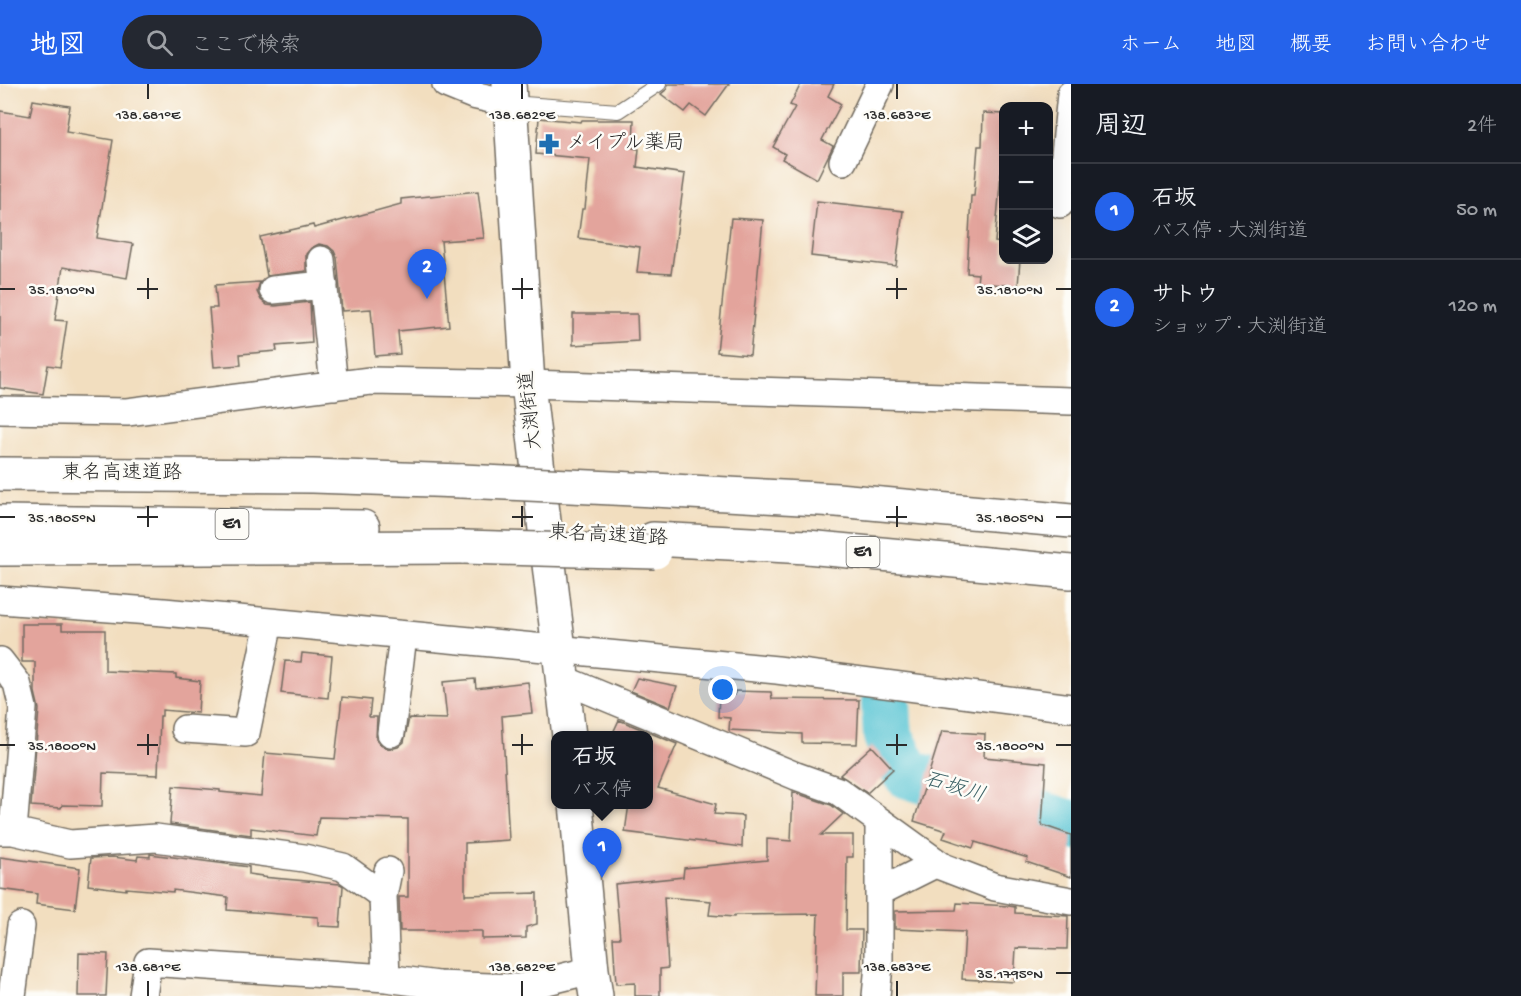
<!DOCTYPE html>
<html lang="ja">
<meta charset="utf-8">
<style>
body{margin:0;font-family:"Gochi Hand","Klee One",sans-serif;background:#242831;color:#f1f3f6}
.controls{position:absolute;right:18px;top:18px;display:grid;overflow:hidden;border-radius:12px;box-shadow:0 6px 24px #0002}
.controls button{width:54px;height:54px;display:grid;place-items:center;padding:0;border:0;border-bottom:2px solid #363941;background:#171b24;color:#f1f3f6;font:30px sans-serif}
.you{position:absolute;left:723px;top:606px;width:21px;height:21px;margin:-15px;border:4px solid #fff;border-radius:50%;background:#1a73e8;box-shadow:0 0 0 9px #1a73e833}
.badge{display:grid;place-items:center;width:39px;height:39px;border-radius:50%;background:#2563eb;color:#fff;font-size:20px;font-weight:700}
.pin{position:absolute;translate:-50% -50px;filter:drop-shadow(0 2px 3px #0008)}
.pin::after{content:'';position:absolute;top:32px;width:21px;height:18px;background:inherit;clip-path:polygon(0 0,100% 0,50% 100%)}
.popup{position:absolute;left:551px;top:647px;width:102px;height:78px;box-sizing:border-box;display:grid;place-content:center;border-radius:12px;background:#171b24;filter:drop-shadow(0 2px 4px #0005);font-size:20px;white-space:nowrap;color:#9ea1a6}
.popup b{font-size:22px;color:#f1f3f6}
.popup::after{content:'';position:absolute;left:50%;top:100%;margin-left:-12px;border:12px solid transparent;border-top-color:#171b24}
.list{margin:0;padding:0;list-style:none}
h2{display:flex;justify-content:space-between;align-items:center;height:78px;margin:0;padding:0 24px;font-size:26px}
h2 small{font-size:20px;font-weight:400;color:#9ea1a6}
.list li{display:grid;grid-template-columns:39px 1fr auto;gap:18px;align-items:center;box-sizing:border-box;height:96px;padding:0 24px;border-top:2px solid #363941}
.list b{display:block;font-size:22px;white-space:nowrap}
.list p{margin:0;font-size:20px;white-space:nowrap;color:#9ea1a6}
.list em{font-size:20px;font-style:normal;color:#9ea1a6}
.icon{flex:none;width:33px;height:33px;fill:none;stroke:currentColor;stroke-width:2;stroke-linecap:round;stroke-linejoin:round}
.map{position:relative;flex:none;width:1071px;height:912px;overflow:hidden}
header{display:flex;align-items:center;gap:36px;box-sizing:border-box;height:84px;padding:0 30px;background:#2563eb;color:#fff}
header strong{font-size:28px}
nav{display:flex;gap:33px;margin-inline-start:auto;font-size:21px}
.search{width:420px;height:54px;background:#242831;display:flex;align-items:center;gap:15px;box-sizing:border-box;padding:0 21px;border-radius:33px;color:#9ea1a6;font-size:22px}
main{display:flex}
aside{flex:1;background:#171b24}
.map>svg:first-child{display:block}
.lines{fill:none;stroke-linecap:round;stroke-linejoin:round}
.river{stroke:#59c5d4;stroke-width:50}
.building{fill:#e3a49c}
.service-casing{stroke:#716a5f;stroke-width:16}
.minor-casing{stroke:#716a5f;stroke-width:30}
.tertiary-casing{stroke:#716a5f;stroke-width:36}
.motorway-casing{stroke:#716a5f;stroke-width:36}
.service{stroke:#fff;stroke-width:14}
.minor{stroke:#fff;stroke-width:27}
.tertiary{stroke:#fff;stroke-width:33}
.motorway{stroke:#fff;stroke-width:33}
.motorway-bridge-casing{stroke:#716a5f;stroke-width:36;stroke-linecap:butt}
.motorway-bridge{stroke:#fff;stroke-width:33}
.ticks{fill:none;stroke:#2b2b2b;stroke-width:2}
.labels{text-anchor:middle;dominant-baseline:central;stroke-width:5;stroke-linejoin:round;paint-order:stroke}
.shield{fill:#fdfcf7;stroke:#6a6a68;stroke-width:1.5}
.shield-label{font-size:18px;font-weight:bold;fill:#2b2b2b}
.poi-label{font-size:20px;fill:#2b2b2b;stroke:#fdfcf7;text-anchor:start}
.street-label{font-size:20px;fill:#2b2b2b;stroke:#fdfcf7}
.water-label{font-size:21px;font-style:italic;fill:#3b6166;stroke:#fdfcf7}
.ticks-label{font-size:15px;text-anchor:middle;fill:#2b2b2b;stroke:#fdfcf7;stroke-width:5;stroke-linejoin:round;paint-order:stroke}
</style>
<header>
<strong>地図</strong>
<div class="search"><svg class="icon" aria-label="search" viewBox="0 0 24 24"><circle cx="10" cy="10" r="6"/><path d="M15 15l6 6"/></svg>ここで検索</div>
<nav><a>ホーム</a><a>地図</a><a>概要</a><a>お問い合わせ</a></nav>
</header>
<main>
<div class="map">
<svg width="1071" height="912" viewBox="0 0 1071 912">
<rect width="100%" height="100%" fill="#fdfcf7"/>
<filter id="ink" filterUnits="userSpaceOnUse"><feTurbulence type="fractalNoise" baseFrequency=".0167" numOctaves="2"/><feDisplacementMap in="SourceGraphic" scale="12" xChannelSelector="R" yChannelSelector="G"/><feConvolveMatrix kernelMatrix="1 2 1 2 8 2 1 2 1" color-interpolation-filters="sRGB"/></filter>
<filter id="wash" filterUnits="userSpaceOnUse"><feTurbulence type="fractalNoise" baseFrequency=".008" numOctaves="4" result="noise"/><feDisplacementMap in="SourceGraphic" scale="24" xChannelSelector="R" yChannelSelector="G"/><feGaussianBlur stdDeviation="1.35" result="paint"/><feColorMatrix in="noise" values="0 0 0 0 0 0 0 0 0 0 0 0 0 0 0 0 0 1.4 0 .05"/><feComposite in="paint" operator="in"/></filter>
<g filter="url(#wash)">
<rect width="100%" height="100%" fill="#f2debf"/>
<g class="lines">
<!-- river -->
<path class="river" d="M886 621 888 652 908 690 1071 741"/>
</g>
<g id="blocks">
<!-- building -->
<path class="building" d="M668 0H729L706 32 691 21 685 28 661 10 667 5Z
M801 0H834L828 12 841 20 822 56 833 62 817 95 782 75 785 70 773 63 795 23 790 21Z
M33 16 70 22 66 48 113 56 97 154 133 160 127 194 63 183 55 236 67 237 60 283 48 281 43 310 0 304V27L30 32Z
M983 29 1004 30V89H1001L995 158 1004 159V176H1020L1018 202 977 199 978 190 967 189 971 112H974L978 62H982Z
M539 34 581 38 582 36H634L633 64 639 65 637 83 685 90 671 190 637 188 640 163 578 154 582 125H585L590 75 536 70Z
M478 107 484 154 441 157 449 242 398 247 400 270 375 272 371 225 342 227 337 174 334 167 328 162 319 160 311 164 306 170V187L267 192 260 153 313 141 314 144 401 120V115Z
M817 117 903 127 896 182 811 172Z
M731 134 763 136 750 271 717 268Z
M260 198 257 208 261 216 267 221 275 222 310 218 312 259 276 262 277 267 240 270 241 281 214 283 209 224H217L215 201Z
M573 230H637L638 257 573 261Z
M22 540H62V546H105V587L176 590V594L200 597 198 629 162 626V632H160L158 691 103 689 102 722 62 721 61 724 31 722 39 625 35 608V578H22Z
M302 569 332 572 328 614 281 609 285 577 301 578Z
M637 594 677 602 670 623 631 607Z
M475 595 476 604 528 598 532 629 502 632 509 756 465 759V811L537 809V840L526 843V854L482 855V847H400L399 813H408V735L319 733 316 752 251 744V751L170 740 173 702 220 706V708L261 712 265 669 335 675 342 613 371 616 369 633H377L376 655 382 662 390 665 398 663 404 658 409 634 447 635 443 598Z
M735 607 771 608 772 615 859 616 857 660 802 659V650L729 646 730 634 718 633 719 610 735 611Z
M619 636 677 660 658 704 716 720 714 730 743 732 742 763 625 748 629 720H648V651H612Z
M942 647 985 650 984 673 1046 679 1042 741 1071 751V793L1026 778 1028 774 975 758 973 764 943 754 946 747 914 737Z
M872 662 893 685 867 709 840 691Z
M793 708 831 721 843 730 821 751H853V773H847L846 846H862L861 888H843V912H815L818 830 735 831 734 833 709 831 711 817 664 813 668 884 660 885V912H635V899L616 900 613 854H620L615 800 683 793 684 784 767 776V755L791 757Z
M150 770 249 783V790L262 792V793L340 800 343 802 340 843 318 842V833L227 826 228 813 173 806V808L126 804V806L88 801 91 774 113 773 137 776 138 772 150 773Z
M0 773 80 784 75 825 36 820 37 810 0 805Z
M957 819 1009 822 1015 823V829L1068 832 1067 865 1016 864 1014 898 962 895 965 848 895 845V827L956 826Z
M79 869 108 870 106 912H78Z"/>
</g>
</g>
<g filter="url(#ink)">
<use href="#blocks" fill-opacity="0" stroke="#716a5f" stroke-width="1.5"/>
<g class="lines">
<!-- service casing -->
<g class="service-casing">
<path id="service" d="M511 19 618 27 659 0"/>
</g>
<!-- minor casing -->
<g class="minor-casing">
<path id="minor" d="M446 0 473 11 509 19
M843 77 880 0
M1060 120 1071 10
M321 176 334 302
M273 206 324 201
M0 326 127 328 370 297 528 300 1071 317
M0 516 164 528 777 586 1071 624
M0 577 17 599 23 624 13 747
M562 595 796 692 838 707 943 783 995 803 1071 817
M185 645 246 649 269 538
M391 649 403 552
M0 747H13L70 760 156 754 304 774 343 783 383 812
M879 808 937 779
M386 894 383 812 388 787
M12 912 21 842
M143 912 148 878 386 894 438 901 519 904 592 886
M876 912 879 881V738"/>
</g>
<!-- tertiary casing -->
<g class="tertiary-casing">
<path id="tertiary" d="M509 0 528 300 569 652
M576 720 592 886 596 912"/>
</g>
<!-- motorway casing -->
<g class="motorway-casing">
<path id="motorway" d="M0 390 313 392 462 397
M654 406 837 416 1071 437
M0 438 363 443
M653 455 807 463 1071 488
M0 465 464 463"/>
</g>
<!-- service -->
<use href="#service" class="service"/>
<!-- minor -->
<use href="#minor" class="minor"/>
<!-- tertiary -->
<use href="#tertiary" class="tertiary"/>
<!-- motorway -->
<use href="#motorway" class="motorway"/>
<!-- motorway-bridge casing -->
<g class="motorway-bridge-casing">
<path id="motorway-bridge" d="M462 397 654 406
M464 463 655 468"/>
</g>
<!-- motorway-bridge -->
<use href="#motorway-bridge" class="motorway-bridge"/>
</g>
</g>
<!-- ticks -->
<path class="ticks" d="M148 0V15M522 0V15M897 0V15M148 194V215M522 194V215M897 194V215M0 205H15M137 205H158M512 205H533M886 205H907M1056 205H1071M148 422V443M522 422V443M897 422V443M0 433H15M137 433H158M512 433H533M886 433H907M1056 433H1071M148 650V671M522 650V671M897 650V671M0 661H15M137 661H158M512 661H533M886 661H907M1056 661H1071M1056 889H1071M148 897V912M522 897V912M897 897V912"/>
<!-- icons -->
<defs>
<g id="pharmacy-bare" transform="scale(1.62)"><path d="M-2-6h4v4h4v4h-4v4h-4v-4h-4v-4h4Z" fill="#1f6fb2" stroke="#fdfcf7" stroke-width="2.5" paint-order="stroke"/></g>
</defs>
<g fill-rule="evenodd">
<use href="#pharmacy-bare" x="549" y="60"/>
</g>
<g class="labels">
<!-- shield labels -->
<g class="shield">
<rect x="215.5" y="425" width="33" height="30" rx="4.5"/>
<rect x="846.5" y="453" width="33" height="30" rx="4.5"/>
</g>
<g class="shield-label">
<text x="232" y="440">E1</text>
<text x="863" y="468">E1</text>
</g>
<!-- poi labels -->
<g class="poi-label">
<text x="566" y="60">メイプル薬局</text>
</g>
<!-- street labels -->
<g class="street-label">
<text transform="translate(532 326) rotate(-96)">大渕街道</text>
<text x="122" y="390">東名高速道路</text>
<text transform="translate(608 453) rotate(3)">東名高速道路</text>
</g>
<!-- water labels -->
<g class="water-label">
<text transform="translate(954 705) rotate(17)">石坂川</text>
</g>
</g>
<g class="ticks-label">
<text x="148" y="35">138.681°E</text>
<text x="522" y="35">138.682°E</text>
<text x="897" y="35">138.683°E</text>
<text x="62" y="210">35.1810°N</text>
<text x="1010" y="210">35.1810°N</text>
<text x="62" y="438">35.1805°N</text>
<text x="1010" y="438">35.1805°N</text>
<text x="62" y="666">35.1800°N</text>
<text x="1010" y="666">35.1800°N</text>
<text x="148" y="887">138.681°E</text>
<text x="522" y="887">138.682°E</text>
<text x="897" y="887">138.683°E</text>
<text x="1010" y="894">35.1795°N</text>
</g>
</svg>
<div class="controls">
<button>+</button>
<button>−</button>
<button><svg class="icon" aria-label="layers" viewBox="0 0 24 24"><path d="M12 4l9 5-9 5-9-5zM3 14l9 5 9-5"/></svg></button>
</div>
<div class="you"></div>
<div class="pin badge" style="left:602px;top:794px">1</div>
<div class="popup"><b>石坂</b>バス停</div>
<div class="pin badge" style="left:427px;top:215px">2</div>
</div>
<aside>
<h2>周辺<small>2件</small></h2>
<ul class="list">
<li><span class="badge">1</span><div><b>石坂</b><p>バス停 · 大渕街道</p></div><em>50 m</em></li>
<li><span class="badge">2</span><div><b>サトウ</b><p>ショップ · 大渕街道</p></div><em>120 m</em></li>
</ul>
</aside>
</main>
